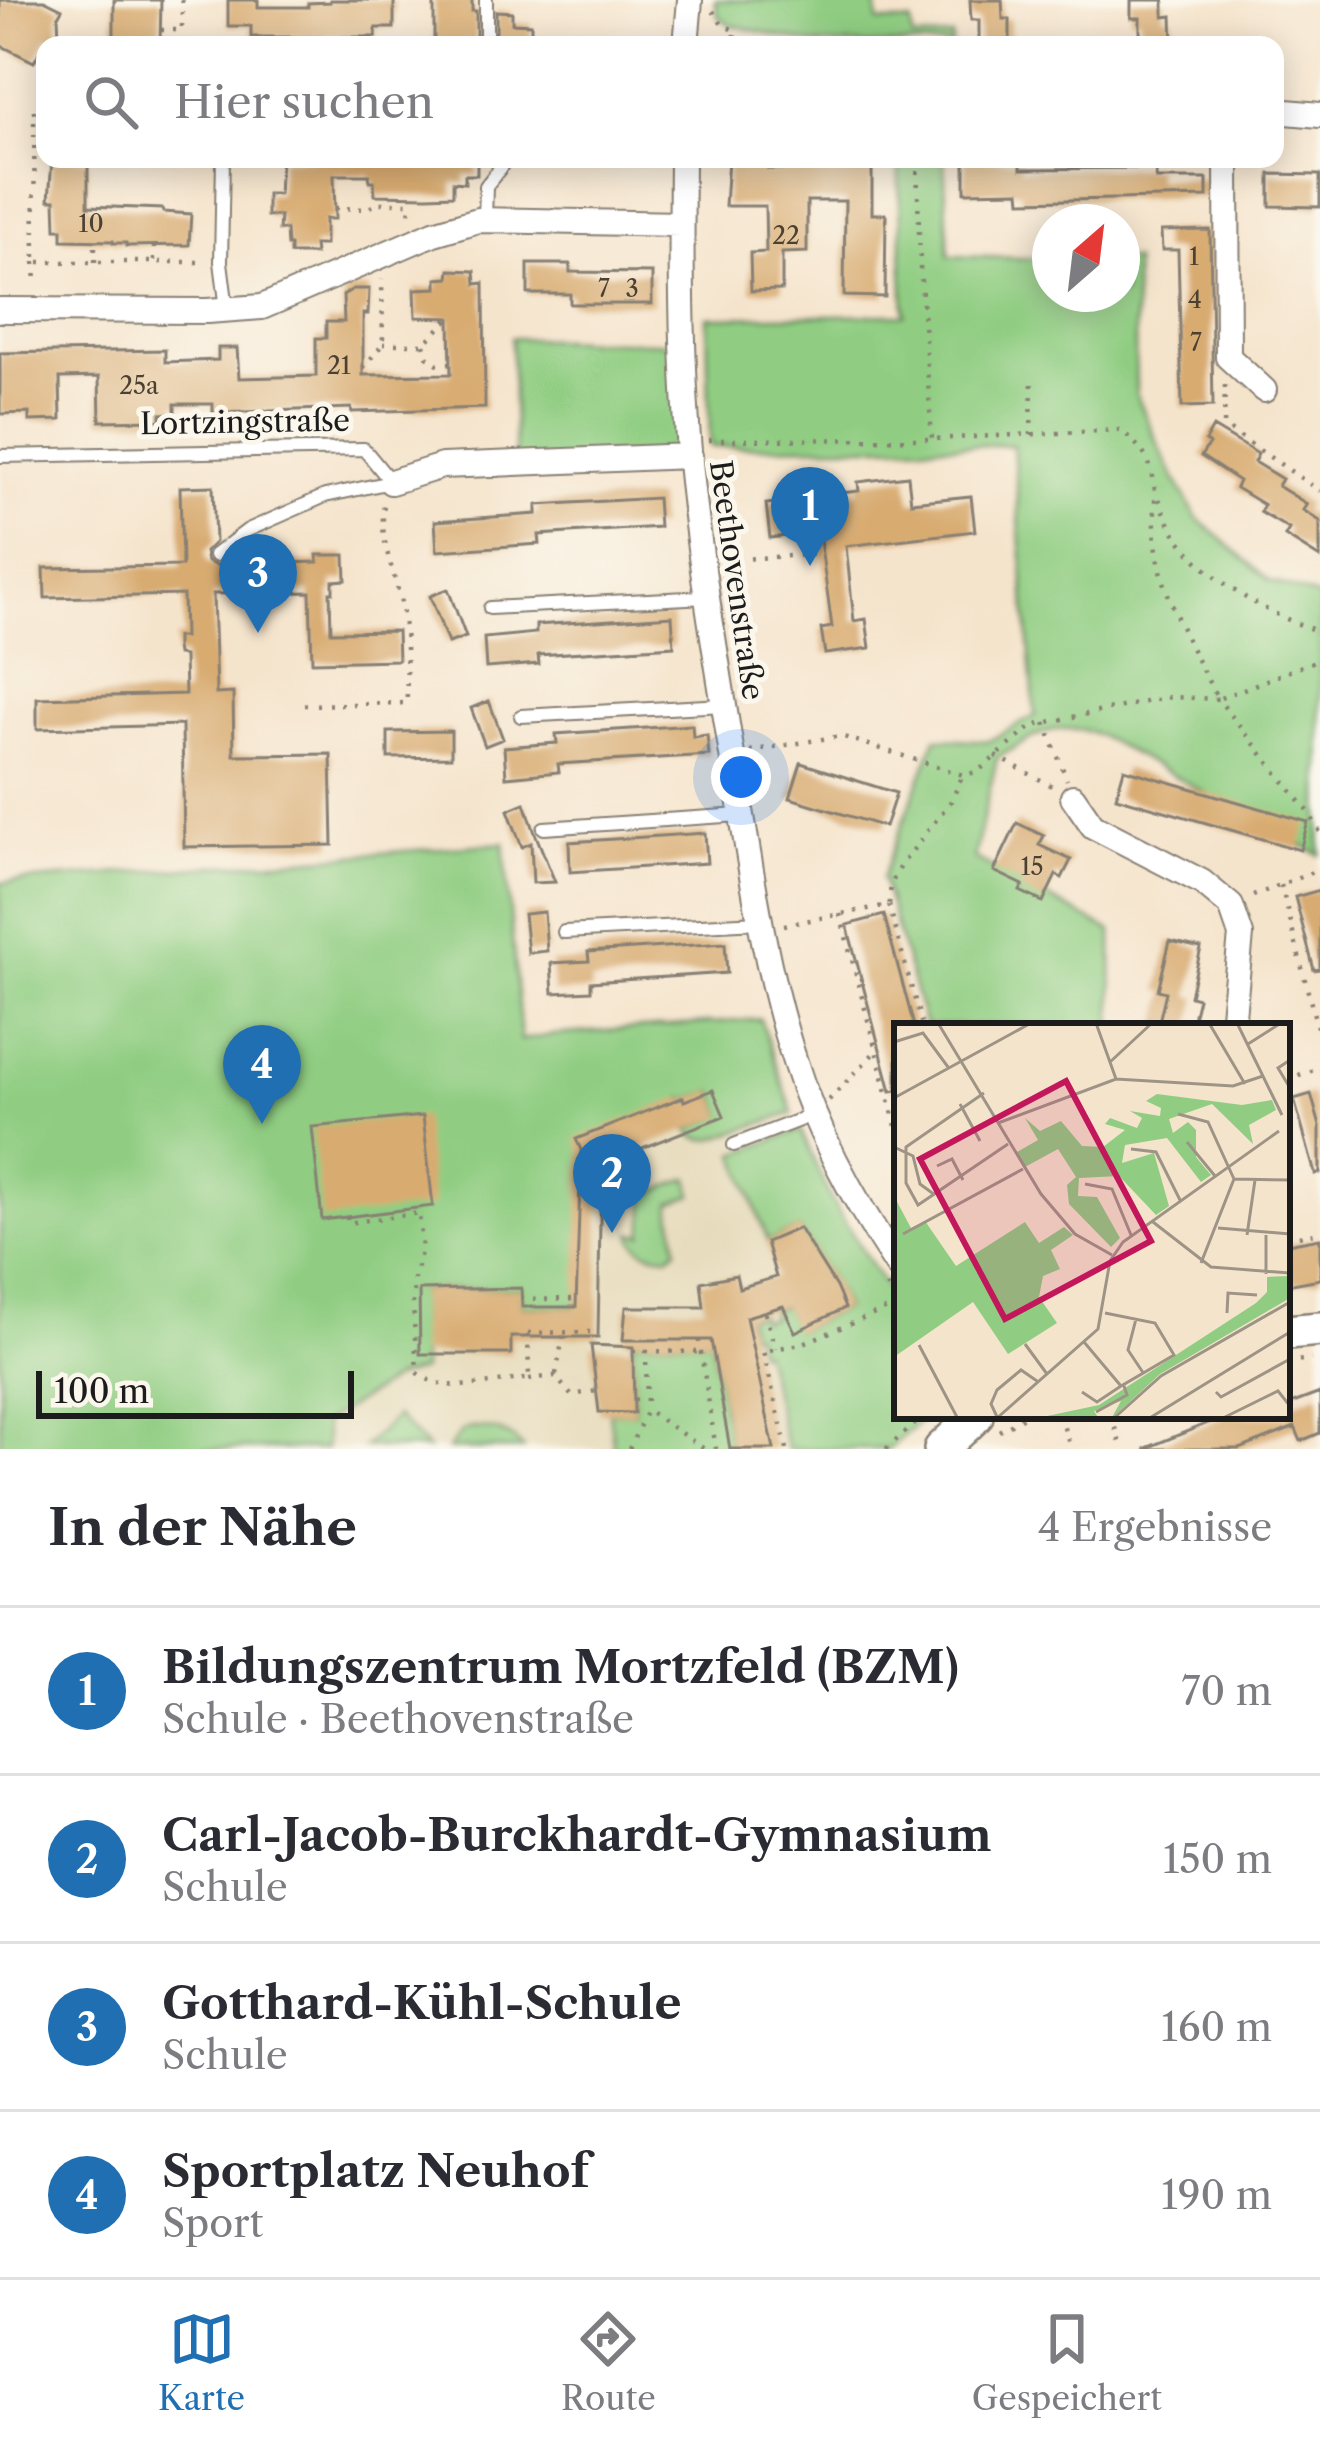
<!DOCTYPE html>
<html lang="de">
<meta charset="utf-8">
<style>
body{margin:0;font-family:"Libre Caslon Text",serif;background:#f7f7f7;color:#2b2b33}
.compass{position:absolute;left:1032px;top:204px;width:108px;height:108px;border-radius:50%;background:#fff;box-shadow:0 6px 30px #0003;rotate:28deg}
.scale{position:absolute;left:36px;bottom:30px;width:318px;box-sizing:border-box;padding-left:12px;border:6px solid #1c1c1c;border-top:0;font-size:33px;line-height:42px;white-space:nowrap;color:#1c1c1c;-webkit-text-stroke:9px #fbf7ec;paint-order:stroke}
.you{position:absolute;left:741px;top:777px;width:42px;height:42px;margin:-30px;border:9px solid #fff;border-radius:50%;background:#1a73e8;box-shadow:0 0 0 18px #1a73e833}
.badge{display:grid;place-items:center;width:78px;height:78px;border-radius:50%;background:#1f6fb2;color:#fff;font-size:39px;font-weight:700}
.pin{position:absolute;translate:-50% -99px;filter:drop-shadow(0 3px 6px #0008)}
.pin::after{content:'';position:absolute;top:63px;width:42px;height:36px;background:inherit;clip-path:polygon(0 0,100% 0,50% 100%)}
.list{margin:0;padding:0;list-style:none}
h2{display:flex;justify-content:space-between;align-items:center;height:156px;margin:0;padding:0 48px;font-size:51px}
h2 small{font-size:39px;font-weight:400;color:#7c7c81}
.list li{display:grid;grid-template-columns:78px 1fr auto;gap:36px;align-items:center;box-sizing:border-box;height:168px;padding:0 48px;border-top:3px solid #e1e1e2}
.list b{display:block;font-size:45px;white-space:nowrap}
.list p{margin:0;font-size:39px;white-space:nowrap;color:#7c7c81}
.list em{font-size:39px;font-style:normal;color:#7c7c81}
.icon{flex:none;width:66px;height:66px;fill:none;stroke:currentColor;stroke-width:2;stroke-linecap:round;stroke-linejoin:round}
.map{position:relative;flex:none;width:1320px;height:1449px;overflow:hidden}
.search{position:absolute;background:#fff;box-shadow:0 6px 30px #0003;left:36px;right:36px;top:36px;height:132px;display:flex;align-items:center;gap:30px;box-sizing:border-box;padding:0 42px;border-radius:24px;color:#7c7c81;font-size:45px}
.sheet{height:828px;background:#fff}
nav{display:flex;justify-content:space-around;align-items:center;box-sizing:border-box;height:168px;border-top:3px solid #e1e1e2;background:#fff;font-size:33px;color:#7c7c81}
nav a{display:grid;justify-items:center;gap:6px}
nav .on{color:#1f6fb2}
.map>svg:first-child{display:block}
.built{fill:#e6daba}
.green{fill:#90cd82;stroke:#56744f;stroke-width:3}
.building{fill:#d8ab71}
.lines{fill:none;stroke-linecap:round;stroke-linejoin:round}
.service-casing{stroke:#888074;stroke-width:16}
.minor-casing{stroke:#888074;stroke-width:28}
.secondary-casing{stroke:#888074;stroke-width:38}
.path{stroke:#888074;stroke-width:4.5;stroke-dasharray:3 9;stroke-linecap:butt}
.service{stroke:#fff;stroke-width:12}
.minor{stroke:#fff;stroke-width:24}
.secondary{stroke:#fff;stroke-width:33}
.labels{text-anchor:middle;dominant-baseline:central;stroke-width:10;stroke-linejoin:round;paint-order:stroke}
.number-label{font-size:24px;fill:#4b4031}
.street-label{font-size:30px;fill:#1c1c1c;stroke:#fbf7ec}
.inset-road{fill:none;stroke:#9e9486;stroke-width:3}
.view{fill:#c2185b;fill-opacity:0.15;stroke:#c2185b;stroke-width:6}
.inset-edge{fill:none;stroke:#1c1c1c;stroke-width:6}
</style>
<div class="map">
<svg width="1320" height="1449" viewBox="0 0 1320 1449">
<rect width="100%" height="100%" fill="#fbf7ec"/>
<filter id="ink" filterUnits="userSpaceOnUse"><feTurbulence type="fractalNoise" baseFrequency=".00833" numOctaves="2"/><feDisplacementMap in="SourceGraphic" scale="24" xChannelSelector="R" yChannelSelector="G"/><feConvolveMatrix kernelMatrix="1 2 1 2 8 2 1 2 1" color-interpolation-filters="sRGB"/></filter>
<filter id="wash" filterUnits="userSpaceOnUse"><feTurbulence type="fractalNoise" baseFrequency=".004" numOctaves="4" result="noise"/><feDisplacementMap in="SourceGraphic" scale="48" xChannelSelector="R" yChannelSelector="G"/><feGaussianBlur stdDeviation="2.7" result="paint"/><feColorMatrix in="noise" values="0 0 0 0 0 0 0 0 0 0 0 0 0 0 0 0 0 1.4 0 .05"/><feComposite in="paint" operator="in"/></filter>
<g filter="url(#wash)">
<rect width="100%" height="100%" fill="#f5e4cc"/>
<!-- built -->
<path class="built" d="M760 1019 789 1104 830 1198 897 1301V1416L872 1449H326L324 1423 520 1041 553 1035Z"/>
<!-- green -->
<path class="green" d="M715 0H876L878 22H911L913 39 952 37V45H816L731 25 718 16Z
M898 159H944L949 256 1050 259V294H1122V260L1134 261 1136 394 1168 466 1197 518 1270 581 1320 598V855L1098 735C1051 719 1037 736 997 758L974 858 1112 932 1113 1026H925L882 878 936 738 988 741 1035 716 1013 445 710 447 707 317 905 314Z
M511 338 685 343 690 456 515 462Z
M504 843 521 1040 553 1035 760 1019 793 1113 713 1139C702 1140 696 1139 689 1130L723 1115 714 1091 684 1101 683 1098 589 1169 577 1307H522L520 1288 420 1290 422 1370 396 1378 324 1422 326 1449H0V883Z
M801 1130 830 1198 897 1306V1416H926L889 1449H787L763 1351H758L754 1333H750L747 1317 759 1314 761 1320 772 1317 770 1311 784 1306 796 1331 845 1308 836 1287 799 1229 768 1241 736 1154Z
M689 1178 693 1195 671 1203 677 1249 669 1256C652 1255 636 1251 632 1233L643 1235 646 1195Z
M633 1340H711L730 1449H614L609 1412H634Z
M396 1416 428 1449 364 1447Z
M472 1428C494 1428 510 1432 524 1449H448L462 1431Z"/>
<g id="blocks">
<!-- building -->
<path class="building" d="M0 0H44L62 9 58 16 59 38H47L34 62 0 45Z
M114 0H161L160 45H114Z
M228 0H258V7H308V3L330 2V0H394V28H376V37H251V26H228Z
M434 0H472V11H476V45H434Z
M970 0H1002L1003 19H1010V45H979V20H971Z
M1131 0H1164V17L1172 16 1173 45H1140V18H1131Z
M496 11 512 12V23L531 24V45H496Z
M52 159H88V206L162 209 163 212 191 214 189 245 126 246V243H113V241L62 240V229H56L55 200H49Z
M281 159H477V175H465V183L453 182V195L428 196 375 195 374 181H370L369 175H334L335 219H325V245H314L315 254H290V246H287L286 230H279L280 216H267V194H279Z
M728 159H768V169L872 167V214H886L885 297 844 296 845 201H807V252L782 253V290L751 291 750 253 766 252 765 206H725Z
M965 160H1021V169L1156 168V179H1207V197L1021 201 1020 191 965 192Z
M1270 174 1320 175V207L1270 206Z
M1210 230 1213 406 1182 407 1178 250H1162L1161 231Z
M528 264H570V272L652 273V304H570V294H528Z
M450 270 475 271 476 284 484 283 485 408 352 412 351 408 213 413V404H175V413L161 414V420L100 421 99 377 60 378 61 420 29 421V413L0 414V353L165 350V362L218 360V348H237L239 378 316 376V338H326V322H344L343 295 353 289H369L368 314H363V375L451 374 450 318 416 317 415 289 437 288V279L449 278Z
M1213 427 1258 454 1254 462 1282 479 1278 486 1307 504 1303 510 1320 521V558L1285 536 1289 529 1260 512 1264 505 1236 488 1239 481 1201 456 1209 444 1205 441Z
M908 476 911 502 971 496 975 531 846 546 854 621 866 619 870 648 825 654 821 629 832 627 819 532 770 538 766 504 784 502 782 490 812 486 813 496 859 491 858 482Z
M213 486 215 542 205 552 207 562 215 565 318 562 317 555H345L346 580 333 581V592H330L331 632 397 631 398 660 312 662 310 592 213 594 216 694 233 693 234 755 331 754 333 845 184 847 182 725 37 729V698L185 694 184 656 177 655 176 647V637H184L183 595 45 598 44 568 182 566 180 487Z
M657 498 659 527 539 535 540 544 437 551 435 521 537 514V505Z
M448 589 466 637 448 643 430 596Z
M672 616 674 646 538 655 539 664 486 668 484 638 536 633V625Z
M489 701 503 739 485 746 471 708Z
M692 725 693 737 707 735 709 755 558 764 559 772 506 777 504 747 557 743 556 734Z
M451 731V757L388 758V732Z
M801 763 896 793 885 827 790 798Z
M1124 769 1308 822 1300 850 1116 797Z
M525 803 535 833 555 882 533 883 531 843 522 847 508 810Z
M1017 823 1044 836 1039 845 1071 860 1062 878 1056 875 1043 902 1020 891 1023 885 994 871Z
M705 833 707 863 570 872 569 842Z
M1320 890V969L1314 970 1295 897Z
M544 912 547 951 528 953 524 914Z
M884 915 914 1026H897V1090L891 1091 847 925Z
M1170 941 1201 948 1190 996 1198 998 1191 1026H1158L1166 992 1158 990Z
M725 943 727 973 591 982V991L553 993 551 963 589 961 588 952Z
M713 1090 724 1116 601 1164 598 1337H511V1354H420L419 1290 521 1288 522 1307H576L581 1150 576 1139 683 1097 684 1101Z
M1311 1094 1320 1126V1173L1315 1174 1294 1099Z
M423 1116 433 1206 322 1220 312 1127Z
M799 1228 836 1287 845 1308 795 1332 783 1306 746 1317 774 1449H730L711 1340H623L626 1307H704L701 1282 736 1275 739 1288 776 1277 766 1242Z
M1320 1238V1279L1287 1285V1244Z
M591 1345 633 1347 634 1413 599 1412Z
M1320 1393V1433L1301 1441 1295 1427 1240 1449H1144L1225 1416H1292L1288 1405Z"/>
</g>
</g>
<g filter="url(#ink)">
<use href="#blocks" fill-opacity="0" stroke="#888074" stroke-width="3"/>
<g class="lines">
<!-- service casing -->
<g class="service-casing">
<path id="service" d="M486 0V45
M223 159 221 262 227 309
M485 219 486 186 501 167V159
M0 456 364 449 391 482 325 496 248 530 215 555
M490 608 707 597
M521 716 724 705
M544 828 741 815
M564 932 759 922
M734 1145 815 1114"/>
</g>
<!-- minor casing -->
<g class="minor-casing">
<path id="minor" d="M686 45 690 0
M1275 111 1320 115
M682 159C681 256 681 354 689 451 698 551 715 650 731 749 749 854 762 960 795 1062 817 1134 855 1202 897 1265
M1227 159 1228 357 1264 390
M0 310 207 311 262 307 434 233 478 220 681 224
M391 482 442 466 690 456
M1073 797 1093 826 1202 882 1231 906 1241 935 1232 1026"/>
</g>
<!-- secondary casing -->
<g class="secondary-casing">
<path id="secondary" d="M1287 1332 1320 1329
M941 1449 976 1416"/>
</g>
<!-- path -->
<path class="path" d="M713 11 723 26 736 30 733 45
M161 30H182V0
M45 110 34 109 35 262H204
M917 159 920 267 932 439
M335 208 369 209 375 203H410L409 219
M154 246V262
M35 262 36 286
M95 262V240
M383 344H424L450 318
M424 344 427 356 438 364 451 363
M363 368 383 344 382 279
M1225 385 1224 426 1320 491
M1031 435 1032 378
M709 440 932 439 1120 430C1170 467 1149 499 1157 550 1164 600 1194 655 1218 699L1320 659
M1159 499C1164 510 1168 523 1175 533 1206 581 1267 614 1320 632
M726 560 821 554
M304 705 407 703C406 668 408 632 400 598 392 565 379 539 384 504
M1045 723 1067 780
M750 751 841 736 963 775 977 772 1034 725 1170 697 1218 699 1308 811 1320 832
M996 756 1054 787
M1281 885 1320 1039
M1253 896 1320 869
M889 905 922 1026
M840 914 897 1130
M784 925 889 905 891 884 902 864 951 801 963 775
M1287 1079 1320 1068
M829 1100 875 1052
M347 1217V1223L419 1213 422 1249 414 1277 413 1304 417 1372C446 1398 494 1379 529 1379L528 1329
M1287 1238 1320 1232
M887 1286 897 1301
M521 1300 577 1299
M765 1313 775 1348
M528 1333 590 1332
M699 1340 716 1449
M633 1351H646L647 1410
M646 1351 700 1352
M1287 1362 1311 1359
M556 1374 564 1332
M529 1379 555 1376 571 1395 597 1391
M634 1400 646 1399
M1060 1416 1071 1449
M1111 1416 1121 1446
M999 1431 1025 1416
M629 1449 647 1410 704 1449
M787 1449 763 1351 801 1344 897 1305
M886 1449 924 1416"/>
<!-- service -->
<use href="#service" class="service"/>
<!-- minor -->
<use href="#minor" class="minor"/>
<!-- secondary -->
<use href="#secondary" class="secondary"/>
</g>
</g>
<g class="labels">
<!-- number labels -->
<g class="number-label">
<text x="91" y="223">10</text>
<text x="786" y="235">22</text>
<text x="1194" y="256">1</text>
<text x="604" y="288">7</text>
<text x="632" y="288">3</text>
<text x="1195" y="299">4</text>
<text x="1196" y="342">7</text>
<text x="339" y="365">21</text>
<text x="139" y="385">25a</text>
<text x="1032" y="866">15</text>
</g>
<!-- street labels -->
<g class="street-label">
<text transform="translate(245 422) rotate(-1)">Lortzingstraße</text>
<text transform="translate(737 580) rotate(82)">Beethovenstraße</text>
</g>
</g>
<!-- overview -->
<g transform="translate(894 1023)">
<rect width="396" height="396" fill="#f5e4cc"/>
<path d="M263 71 348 82 378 77 382 87 355 102 359 121 318 81 275 96 279 110 294 99 302 107V134L317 152 307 159 273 115 231 122 228 140 260 130 275 183 262 192 225 153 185 155 184 173 203 174 226 215 217 224 175 181 173 162 182 154 164 126 131 144 123 129 144 117 131 95 146 108 167 98 188 123 209 124 231 107 211 101 216 95 243 105 248 95 236 88 266 93 267 85 252 78ZM0 173 17 205 31 198 62 243 131 199 145 220 170 204 179 212 157 227 166 246 149 253 145 274 163 300 114 331 79 279 0 334ZM396 253V275L266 351 217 396 227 378 200 388 205 396H139L205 382 362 280 373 269V254Z" fill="#90cd82"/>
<path class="inset-road" d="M44 0 147 171 181 211 218 232M202 0 222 56M315 0 351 61M343 0 388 92M0 19 29 10 54 44M354 21 387 0M396 37 384 45 396 65M216 39 258 0M90 70 12 124V160L24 182 114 121M0 75 137 0M66 81 86 118M284 91 314 99 340 156M104 100 222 56 339 63 369 53M293 119 321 153M0 124 19 133 26 161 41 172M237 126 262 129 287 179M43 143 58 136 69 157M340 156 396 157M191 161 218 166 237 212M259 199 317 244 396 250M324 205 396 211M9 211 129 146M353 212 361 157M372 212V251M307 240 340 156M333 290 334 270 363 272M242 296 234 327 250 351M190 319 227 363 280 332 261 300 211 290M131 321 153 351M25 322 64 396M188 369 203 379 227 363M322 369 327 374 396 336M202 389 233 372 230 363M102 396 204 306 216 238 229 219 385 108M104 396 97 381 103 367 127 347 143 358M219 396 267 353 396 279M254 396 396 309M327 396 384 368 396 383"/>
<path class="view" d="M172 58 257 218 111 296 26 136Z"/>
<rect width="396" height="396" class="inset-edge"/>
</g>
</svg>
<svg class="compass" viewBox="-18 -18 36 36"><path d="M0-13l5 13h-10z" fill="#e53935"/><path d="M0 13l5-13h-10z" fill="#7c7c81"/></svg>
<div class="scale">100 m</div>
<div class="you"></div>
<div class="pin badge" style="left:810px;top:566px">1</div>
<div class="pin badge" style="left:612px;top:1233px">2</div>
<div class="pin badge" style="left:258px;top:633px">3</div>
<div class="pin badge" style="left:262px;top:1124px">4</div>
<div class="search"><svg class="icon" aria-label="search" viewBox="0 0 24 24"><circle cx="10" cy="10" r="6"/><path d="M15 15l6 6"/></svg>Hier suchen</div>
</div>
<section class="sheet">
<h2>In der Nähe<small>4 Ergebnisse</small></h2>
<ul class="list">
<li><span class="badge">1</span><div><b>Bildungszentrum Mortzfeld (BZM)</b><p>Schule · Beethovenstraße</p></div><em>70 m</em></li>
<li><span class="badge">2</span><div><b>Carl-Jacob-Burckhardt-Gymnasium</b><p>Schule</p></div><em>150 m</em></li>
<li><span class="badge">3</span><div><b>Gotthard-Kühl-Schule</b><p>Schule</p></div><em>160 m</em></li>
<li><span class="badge">4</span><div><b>Sportplatz Neuhof</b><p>Sport</p></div><em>190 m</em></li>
</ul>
</section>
<nav>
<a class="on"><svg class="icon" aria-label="map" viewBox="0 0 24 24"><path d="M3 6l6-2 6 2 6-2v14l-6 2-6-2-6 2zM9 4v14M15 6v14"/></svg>Karte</a>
<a><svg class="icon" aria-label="directions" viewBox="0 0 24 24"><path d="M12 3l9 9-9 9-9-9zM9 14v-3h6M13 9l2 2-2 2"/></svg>Route</a>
<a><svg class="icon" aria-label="saved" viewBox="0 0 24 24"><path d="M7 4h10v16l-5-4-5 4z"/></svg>Gespeichert</a>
</nav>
